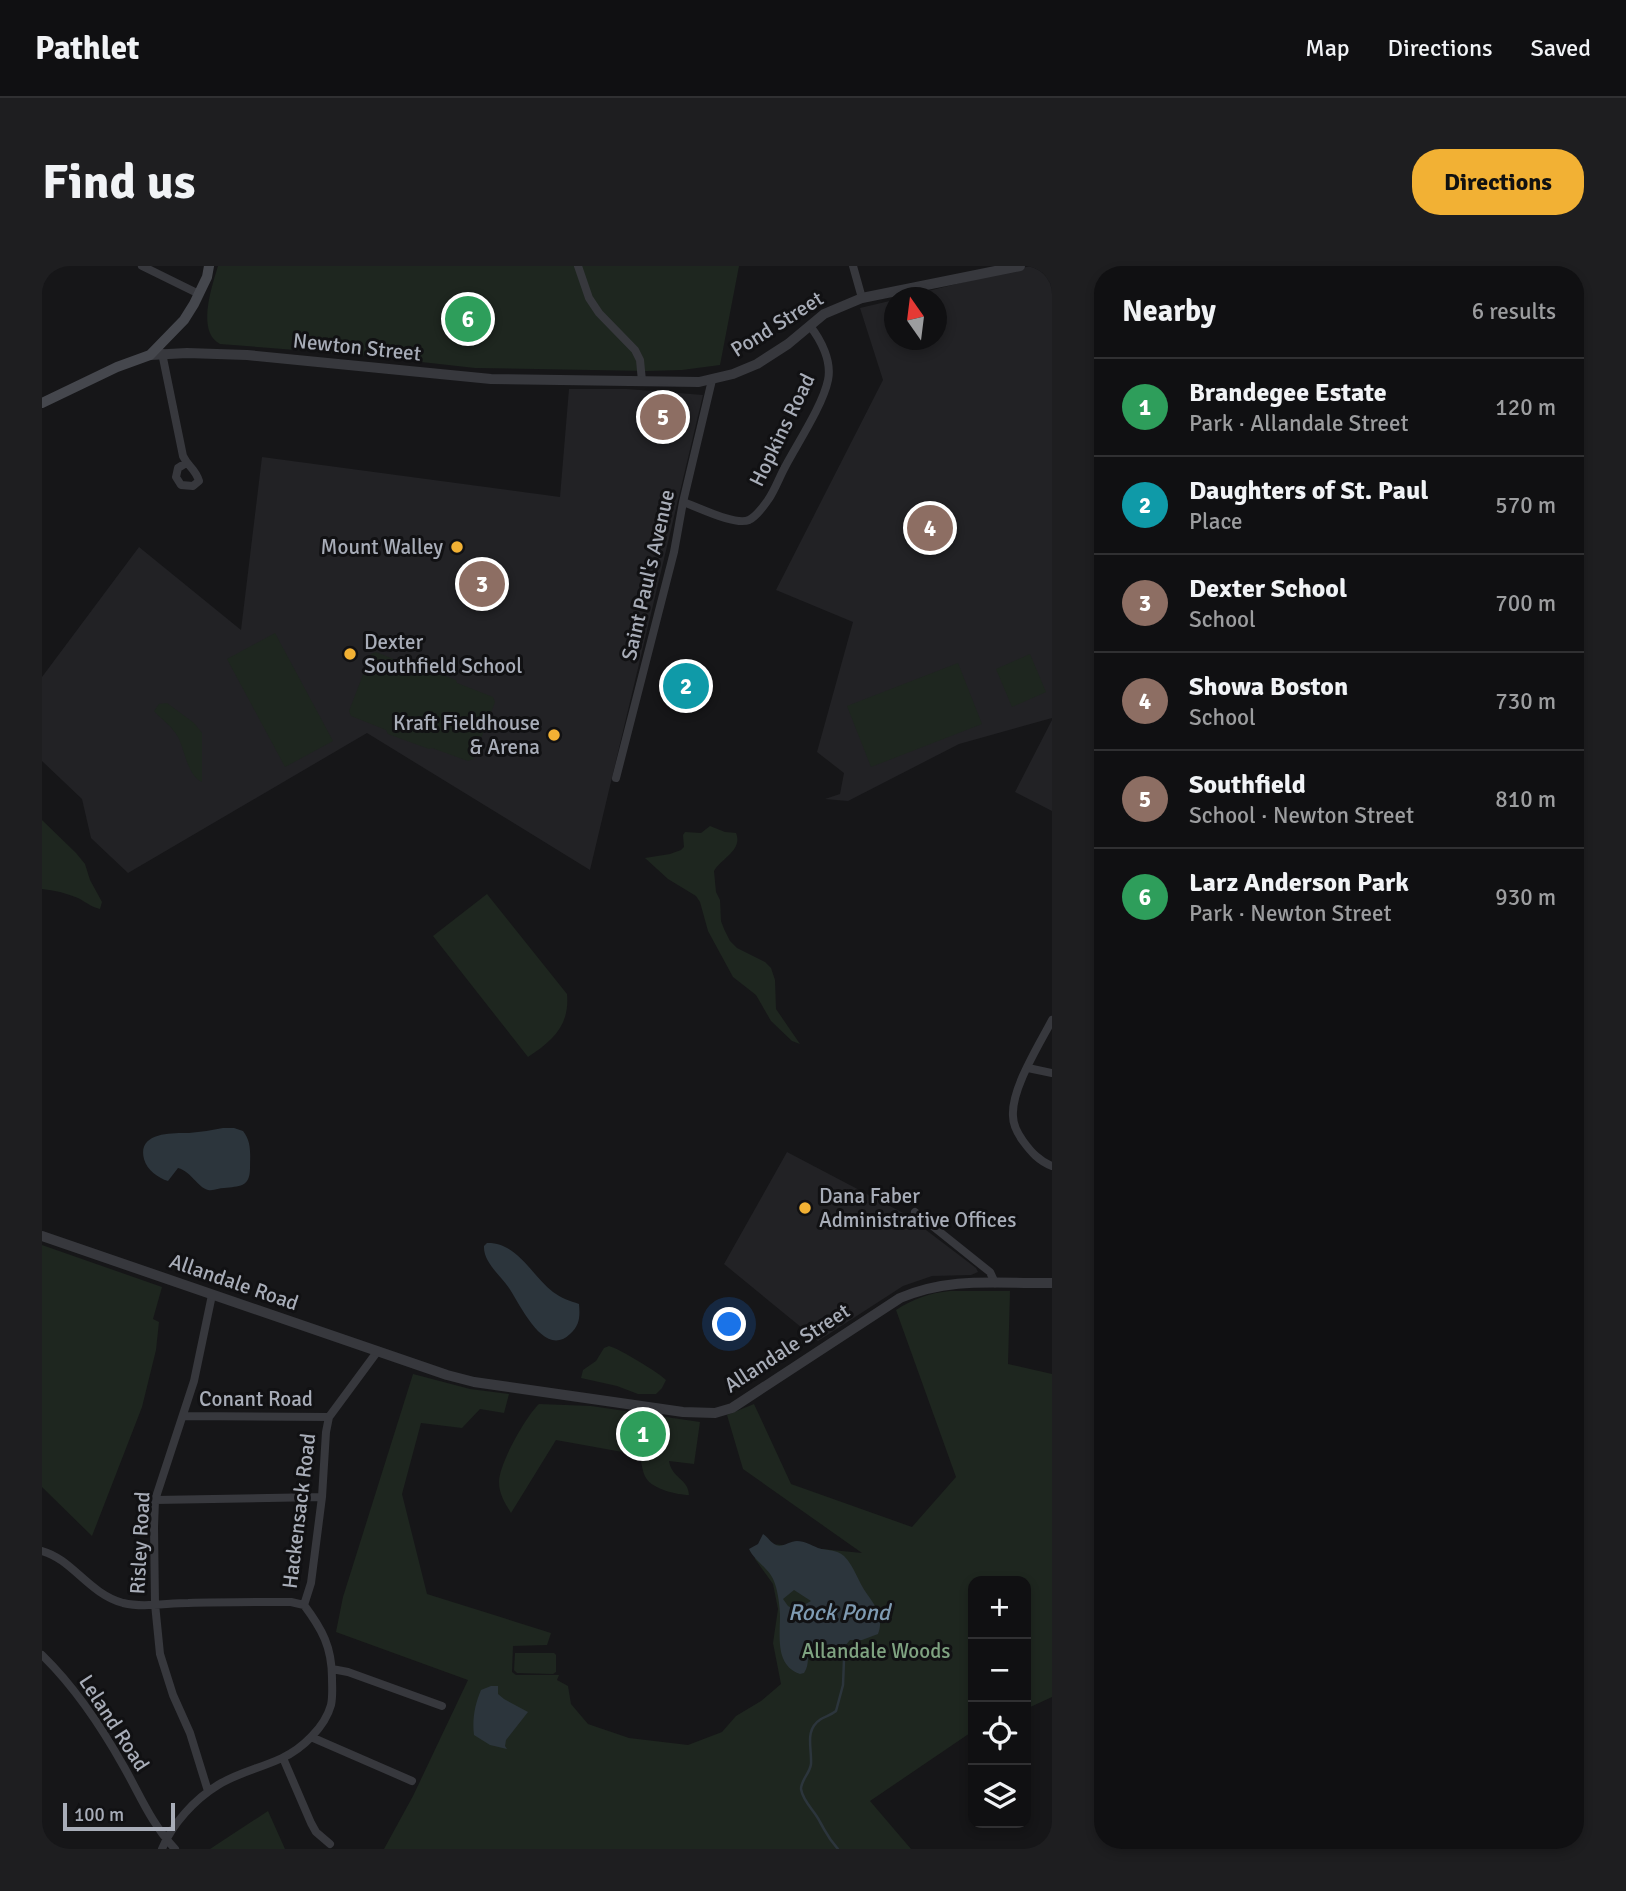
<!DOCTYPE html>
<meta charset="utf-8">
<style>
body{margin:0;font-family:Signika,sans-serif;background:#1e1e20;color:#f1f3f6}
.controls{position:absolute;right:21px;bottom:21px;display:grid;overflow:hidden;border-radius:14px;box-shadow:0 4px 10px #0003}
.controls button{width:63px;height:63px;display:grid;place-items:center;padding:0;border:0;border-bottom:2px solid #303032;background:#101012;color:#f1f3f6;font:35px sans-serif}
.compass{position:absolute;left:842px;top:21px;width:63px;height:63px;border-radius:50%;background:#101012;box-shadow:0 4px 10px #0003;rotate:346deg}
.scale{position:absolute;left:21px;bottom:18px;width:112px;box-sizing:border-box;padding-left:7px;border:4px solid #a8adb8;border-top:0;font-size:19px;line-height:24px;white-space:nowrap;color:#a8adb8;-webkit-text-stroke:5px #111113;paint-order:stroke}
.you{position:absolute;left:688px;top:1059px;width:24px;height:24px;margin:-18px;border:5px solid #fff;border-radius:50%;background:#1a73e8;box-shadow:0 0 0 10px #1a73e833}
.badge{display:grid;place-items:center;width:46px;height:46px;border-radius:50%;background:#f2b134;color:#fff;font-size:23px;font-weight:700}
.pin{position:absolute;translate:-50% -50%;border:4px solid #fff;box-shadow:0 2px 7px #0006}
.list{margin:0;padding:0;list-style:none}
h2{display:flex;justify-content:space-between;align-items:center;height:91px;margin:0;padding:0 28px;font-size:30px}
h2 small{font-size:23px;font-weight:400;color:#9c9d9f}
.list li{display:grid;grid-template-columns:46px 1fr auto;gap:21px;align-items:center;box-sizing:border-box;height:98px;padding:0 28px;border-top:2px solid #303032}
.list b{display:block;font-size:26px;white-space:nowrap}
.list p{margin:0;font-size:23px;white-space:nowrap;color:#9c9d9f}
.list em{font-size:23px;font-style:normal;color:#9c9d9f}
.icon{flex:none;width:38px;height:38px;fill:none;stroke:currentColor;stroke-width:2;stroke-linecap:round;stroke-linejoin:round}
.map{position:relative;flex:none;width:1010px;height:1583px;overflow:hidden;border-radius:28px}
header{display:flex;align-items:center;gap:42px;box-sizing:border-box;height:98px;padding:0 35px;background:#101012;border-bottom:2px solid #303032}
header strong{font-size:33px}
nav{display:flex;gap:38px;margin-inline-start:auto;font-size:24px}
.intro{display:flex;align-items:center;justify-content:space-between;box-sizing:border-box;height:168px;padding:0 42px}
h1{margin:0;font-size:49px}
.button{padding:18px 32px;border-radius:28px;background:#f2b134;color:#111;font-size:24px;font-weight:700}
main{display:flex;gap:42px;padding:0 42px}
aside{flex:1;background:#101012;border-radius:28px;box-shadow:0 4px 10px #0003}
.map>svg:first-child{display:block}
.built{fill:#222225}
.green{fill:#1e261f}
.water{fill:#2c353c;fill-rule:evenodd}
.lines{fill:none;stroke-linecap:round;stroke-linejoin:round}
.stream{stroke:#2c353c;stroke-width:2.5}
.minor{stroke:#37383d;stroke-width:8}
.tertiary{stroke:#37383d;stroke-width:10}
.secondary{stroke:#45474d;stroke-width:10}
.poi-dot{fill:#f2b134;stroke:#111113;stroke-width:2.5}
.labels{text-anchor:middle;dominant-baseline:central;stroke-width:6;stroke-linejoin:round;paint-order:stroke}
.street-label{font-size:21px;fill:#a8adb8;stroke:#111113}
.poi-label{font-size:21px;fill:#a8adb8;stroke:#111113;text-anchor:end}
.park-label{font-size:21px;fill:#7fa381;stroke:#111113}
.water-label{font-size:23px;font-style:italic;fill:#7f9bb3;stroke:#111113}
</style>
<header>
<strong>Pathlet</strong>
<nav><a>Map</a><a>Directions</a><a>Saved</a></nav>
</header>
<div class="intro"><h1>Find us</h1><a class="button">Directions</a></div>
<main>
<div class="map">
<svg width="1010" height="1583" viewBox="0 0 1010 1583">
<rect width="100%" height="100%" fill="#161618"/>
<!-- built -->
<path class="built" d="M988 0H1010V452L917 478 806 535 783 533 798 528 802 507 775 486 811 356 734 324 841 114 818 42 852 34V74H894V32L861 31Z
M527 123H585L661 129 548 604 325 467 86 607 49 572 40 533 0 495V411L97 281 199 364 220 191 518 231Z
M1010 454V545L973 526Z
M745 886 863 948 934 1002 936 1006 929 1009 890 1010 861 1020 776 1075 682 998Z"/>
<!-- green -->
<path class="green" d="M176 0H697L678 99 640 104 605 105 433 102 317 89 178 78C154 66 170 20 176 0Z
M233 367 291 475 243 501 185 393Z
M334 386 369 400 373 398 414 414 415 417 451 431 453 436 431 493 426 495 390 482 387 483 346 468 344 464 309 450 307 445 329 388Z
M988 388 1004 426 970 441 954 403Z
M916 397 940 458 829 501 805 440Z
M125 437 152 457 160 467V516C145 509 143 484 136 471 129 459 120 454 112 445L117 438Z
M0 554 34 587 43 598 48 614 60 636 58 643C49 641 44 636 36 632 24 627 12 624 0 623Z
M668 560 683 566 694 567C701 584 680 592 672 605L674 626 678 634 679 655 682 663 688 675 695 682 723 696 729 702 733 714 734 743 758 778 750 775 729 755 714 729 691 711 666 665 658 636 654 630 626 613 603 592 628 588 639 584 642 581 641 569 643 566 659 567Z
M445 628 525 728C528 760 510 775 486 791L391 670Z
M0 979 120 1021 111 1053 117 1056 114 1084 100 1141 50 1270 0 1221Z
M908 1025H968L966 1098 1010 1108V1431L984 1443V1315H931V1465L828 1535 869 1583H342L371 1530 426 1414 294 1366 301 1331 371 1108 428 1123 467 1128 462 1147 438 1143 420 1162 379 1157 360 1228 385 1328 509 1367 505 1379 471 1380 470 1406 474 1409H517L515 1414 526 1420 529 1438 546 1458 587 1472 646 1479 680 1466 694 1450 719 1435 739 1418 731 1377 736 1343 731 1318 713 1293V1282L719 1277 820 1287 701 1203 685 1149 712 1138 749 1218 870 1261 914 1211 854 1044C871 1033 887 1027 908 1025Z
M567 1080C576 1082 619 1108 624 1114L620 1122 614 1128H596L575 1120 539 1112 541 1104 554 1095 562 1082Z
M497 1138 549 1140 658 1156 652 1198 627 1195C630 1213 646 1212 647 1229 636 1229 610 1223 604 1212 600 1206 600 1196 597 1189L514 1174 469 1247C463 1237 457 1228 457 1216 457 1198 484 1150 497 1138Z
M473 1387H512L514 1389V1406L511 1408 475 1407 472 1404Z
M226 1545 243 1583H168Z"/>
<!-- water -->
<path class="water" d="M181 862H192L201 865C210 876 208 889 208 902 208 922 197 920 182 922 177 922 172 925 166 924 155 921 150 906 136 902L126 915C116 912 105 904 102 893 95 866 130 867 147 867 159 866 170 864 181 862Z
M445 977C475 976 490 1010 511 1026 519 1032 528 1035 537 1038 538 1050 538 1059 528 1068 502 1093 478 1038 467 1022 458 1009 441 996 442 980Z
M721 1268C726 1271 729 1277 734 1279 740 1282 748 1275 755 1275 763 1275 769 1279 776 1282 786 1285 794 1283 802 1290 813 1301 816 1316 825 1328 834 1340 842 1353 836 1368L820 1374H808L803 1380 806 1390C802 1394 800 1395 794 1394L793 1388 788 1380 776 1377 770 1379C763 1388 769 1397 762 1407L758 1408C733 1400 738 1370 738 1350 738 1342 736 1326 733 1318 729 1303 713 1296 707 1283L716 1278ZM752 1324 769 1335 753 1344 746 1340 741 1333Z
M449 1420H456V1428L462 1433 486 1446 464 1474 463 1480 465 1483 448 1479 432 1469C430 1453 433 1438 439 1424Z"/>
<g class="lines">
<!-- stream -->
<path class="stream" d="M796 1583C786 1572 785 1568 778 1556 773 1545 761 1536 759 1523 759 1514 768 1507 769 1498 770 1481 762 1464 779 1453 784 1450 789 1449 794 1445L801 1419 802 1394"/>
<!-- minor -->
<path class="minor" d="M100 0 157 28
M536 0 547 32 557 47 593 84 598 94 600 115
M811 0 820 32
M120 87 141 190C146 201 153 202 157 215L151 220 139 219 134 211 136 202 144 197
M641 236C656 241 693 260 707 254 715 250 721 241 726 234 733 224 737 212 743 201 755 178 781 139 786 114 790 95 779 74 768 60
M574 512 632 286 641 236 670 114
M1010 754C997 779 969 823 971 850 971 860 976 868 981 875 989 886 997 895 1010 900
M986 802 1010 807
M873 946 948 1006 953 1017
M142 1150 287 1151
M113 1234 280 1231
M0 1285C30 1293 47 1328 81 1337 102 1342 125 1337 146 1337 180 1336 215 1336 249 1336L262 1339
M0 1389C34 1422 59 1460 82 1501 99 1531 109 1557 133 1583
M290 1403 306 1406 400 1440
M269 1471 370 1515
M241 1492 269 1557 274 1566 288 1578
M166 1525 148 1467 131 1429 118 1388 113 1338 112 1261 113 1234 152 1115 170 1029
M120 1583C130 1558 153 1533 176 1519 195 1507 219 1502 240 1492 260 1483 283 1461 289 1439 291 1430 290 1421 290 1412 290 1381 280 1363 262 1339L269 1317 280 1231 284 1166 287 1151 335 1086"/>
<!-- tertiary -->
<path class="tertiary" d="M108 89 145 87 205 89 449 113 657 116 691 108 715 98 746 78 782 48 820 32 978 0
M0 970 405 1109 432 1116 641 1146 673 1147 690 1142 858 1032C910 1010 956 1018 1010 1017"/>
<!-- secondary -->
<path class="secondary" d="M0 137 75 101 108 89 142 54 152 38 165 11 167 0"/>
</g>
<!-- markers -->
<g class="poi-dot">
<circle cx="415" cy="281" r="7"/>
<circle cx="308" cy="388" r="7"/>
<circle cx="512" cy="469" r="7"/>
<circle cx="763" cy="942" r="7"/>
</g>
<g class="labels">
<!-- street labels -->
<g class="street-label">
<text transform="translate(735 58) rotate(-32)">Pond Street</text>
<text transform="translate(315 81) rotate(6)">Newton Street</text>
<text transform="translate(740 164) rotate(-64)">Hopkins Road</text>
<text transform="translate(606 309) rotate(-77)">Saint Paul's Avenue</text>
<text transform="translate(192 1016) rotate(19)">Allandale Road</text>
<text transform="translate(745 1082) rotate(-33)">Allandale Street</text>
<text x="214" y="1133">Conant Road</text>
<text transform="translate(257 1245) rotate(-83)">Hackensack Road</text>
<text transform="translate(98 1277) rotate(-87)">Risley Road</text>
<text transform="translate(72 1457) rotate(57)">Leland Road</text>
</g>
<!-- poi labels -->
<g class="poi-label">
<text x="401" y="281">Mount Walley</text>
<text x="322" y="376" text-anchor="start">Dexter<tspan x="322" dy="24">Southfield School</tspan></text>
<text x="498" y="457">Kraft Fieldhouse<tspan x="498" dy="24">&amp; Arena</tspan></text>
<text x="777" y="930" text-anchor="start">Dana Faber<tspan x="777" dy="24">Administrative Offices</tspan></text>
</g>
<!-- park labels -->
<g class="park-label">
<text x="834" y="1385">Allandale Woods</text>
</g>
<!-- water labels -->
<g class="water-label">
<text x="797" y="1346">Rock Pond</text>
</g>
</g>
</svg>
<div class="controls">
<button>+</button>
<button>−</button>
<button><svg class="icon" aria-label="locate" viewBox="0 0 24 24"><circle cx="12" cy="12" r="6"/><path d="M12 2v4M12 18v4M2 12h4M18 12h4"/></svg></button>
<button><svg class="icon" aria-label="layers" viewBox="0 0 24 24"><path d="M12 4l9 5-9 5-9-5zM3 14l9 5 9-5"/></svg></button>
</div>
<svg class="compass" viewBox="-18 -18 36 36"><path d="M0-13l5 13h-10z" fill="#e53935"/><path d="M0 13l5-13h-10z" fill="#9c9d9f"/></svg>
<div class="scale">100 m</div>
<div class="you"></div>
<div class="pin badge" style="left:601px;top:1168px;background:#2e9e5b">1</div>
<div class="pin badge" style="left:644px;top:420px;background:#0f9aa8">2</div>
<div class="pin badge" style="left:440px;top:318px;background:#8d6e63">3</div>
<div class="pin badge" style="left:888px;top:262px;background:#8d6e63">4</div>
<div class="pin badge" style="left:621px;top:151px;background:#8d6e63">5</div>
<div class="pin badge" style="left:426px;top:53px;background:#2e9e5b">6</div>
</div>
<aside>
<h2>Nearby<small>6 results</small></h2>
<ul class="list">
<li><span class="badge" style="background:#2e9e5b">1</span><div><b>Brandegee Estate</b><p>Park · Allandale Street</p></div><em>120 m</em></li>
<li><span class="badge" style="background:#0f9aa8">2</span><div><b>Daughters of St. Paul</b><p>Place</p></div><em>570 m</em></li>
<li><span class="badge" style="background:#8d6e63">3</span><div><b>Dexter School</b><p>School</p></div><em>700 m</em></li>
<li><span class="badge" style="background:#8d6e63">4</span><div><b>Showa Boston</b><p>School</p></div><em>730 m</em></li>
<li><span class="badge" style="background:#8d6e63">5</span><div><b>Southfield</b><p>School · Newton Street</p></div><em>810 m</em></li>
<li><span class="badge" style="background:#2e9e5b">6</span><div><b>Larz Anderson Park</b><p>Park · Newton Street</p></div><em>930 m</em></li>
</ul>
</aside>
</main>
